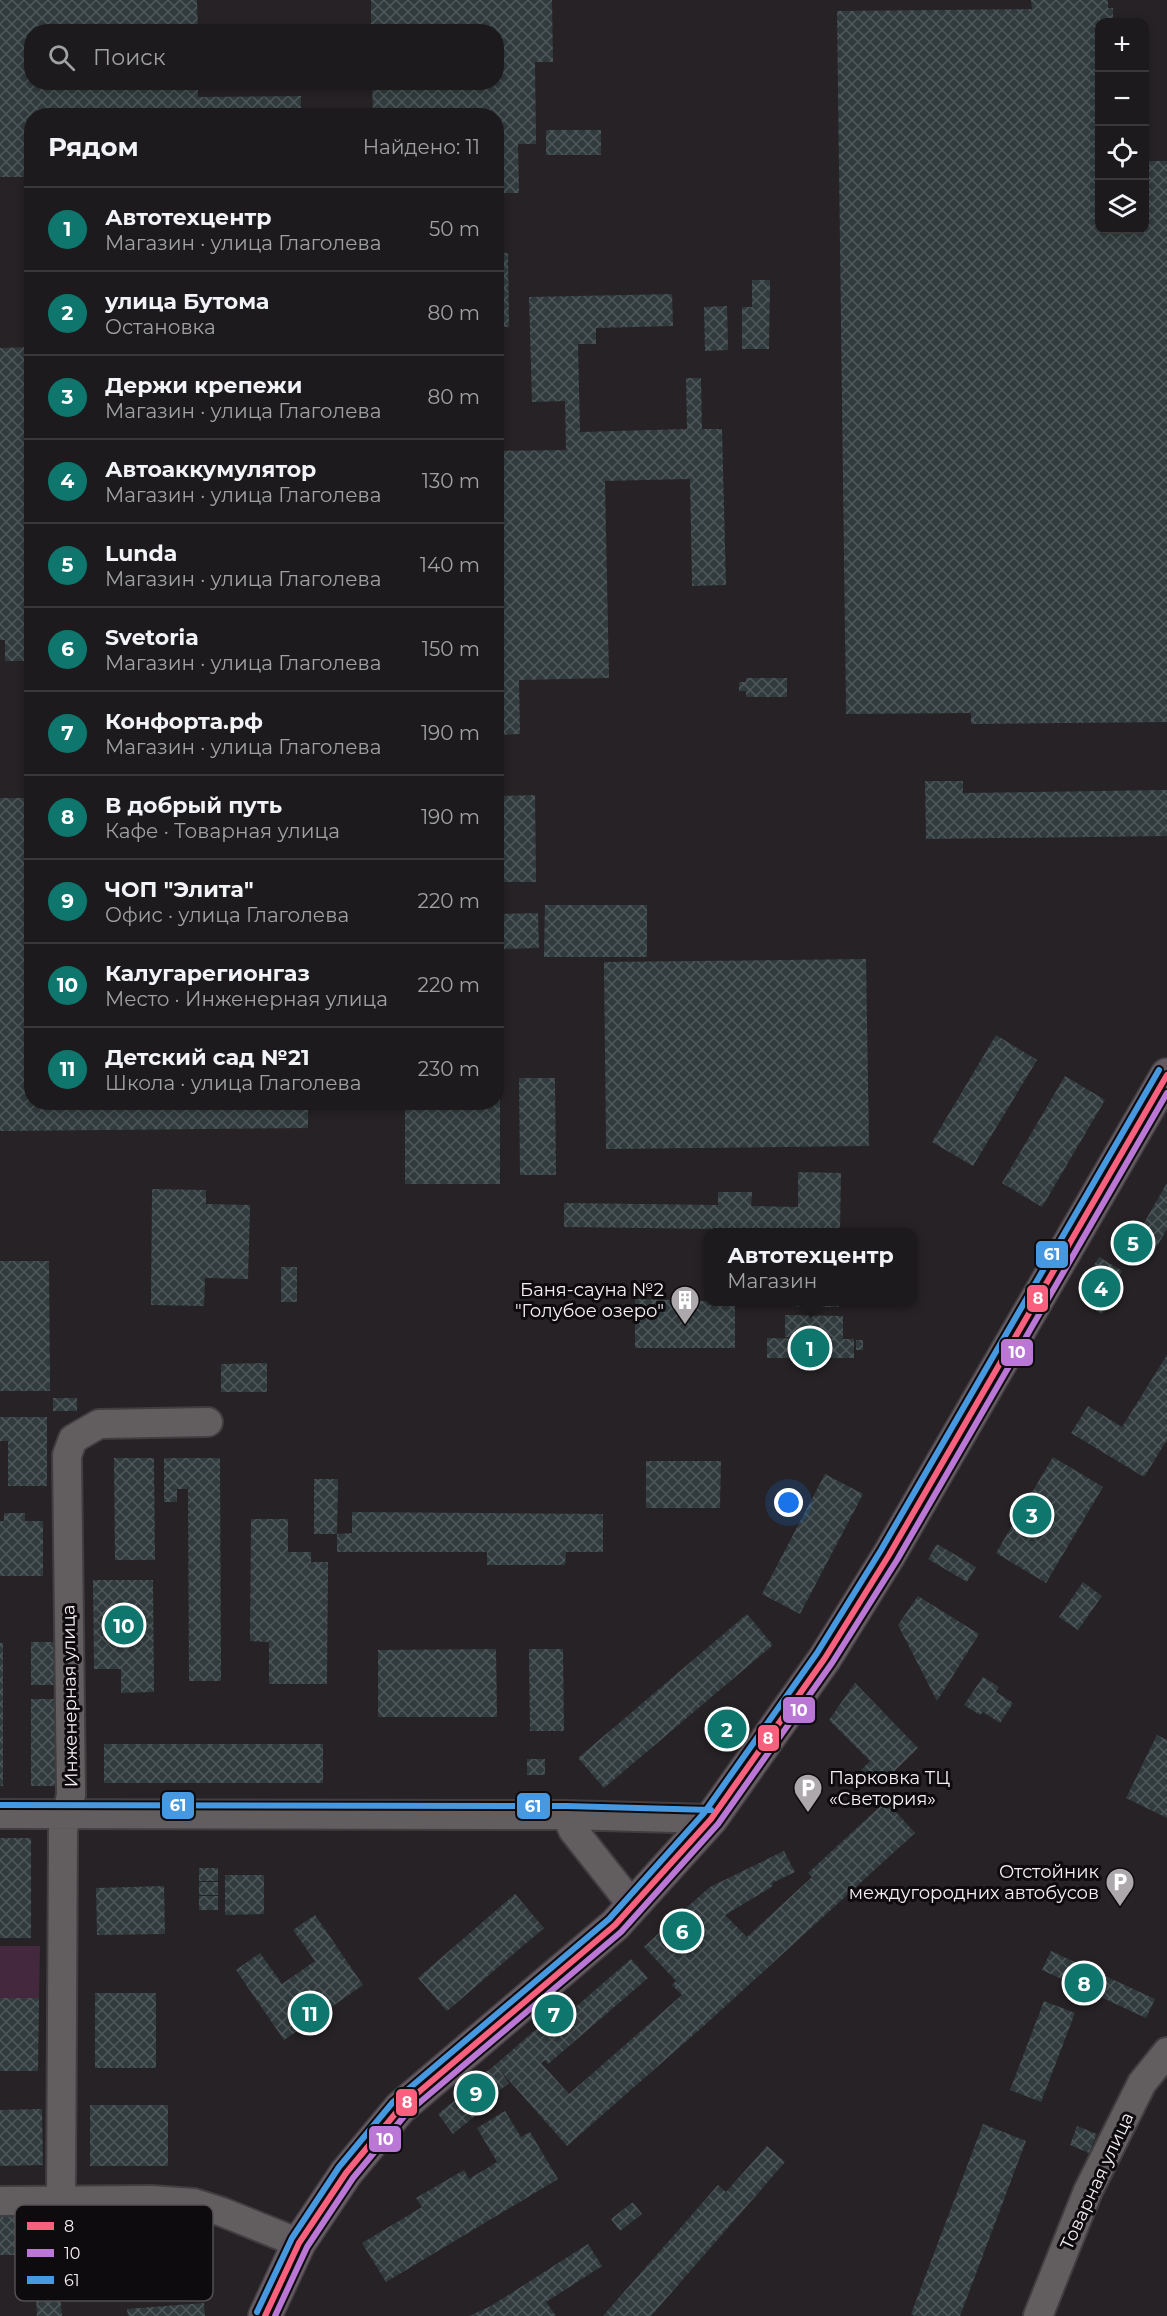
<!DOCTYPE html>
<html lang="ru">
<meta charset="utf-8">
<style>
body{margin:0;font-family:Montserrat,sans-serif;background:#252325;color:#f1f3f6}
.controls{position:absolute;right:18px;top:18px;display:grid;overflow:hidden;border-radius:12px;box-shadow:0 3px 9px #0003}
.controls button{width:54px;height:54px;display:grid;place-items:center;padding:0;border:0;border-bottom:2px solid #3a383b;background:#1c1a1c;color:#f1f3f6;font:30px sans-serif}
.you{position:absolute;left:789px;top:1503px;width:21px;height:21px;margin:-15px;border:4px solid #fff;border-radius:50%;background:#1a73e8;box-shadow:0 0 0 9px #1a73e833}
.badge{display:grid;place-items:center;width:39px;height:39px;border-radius:50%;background:#0f766e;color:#fff;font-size:20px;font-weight:700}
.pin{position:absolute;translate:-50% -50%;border:3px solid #fff;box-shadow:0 2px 6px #0006}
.popup{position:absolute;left:704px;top:1228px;width:213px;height:78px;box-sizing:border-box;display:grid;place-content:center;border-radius:12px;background:#1c1a1c;filter:drop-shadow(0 2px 4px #0005);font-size:20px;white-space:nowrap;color:#a0a1a3}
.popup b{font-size:22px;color:#f1f3f6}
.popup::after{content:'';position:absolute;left:50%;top:100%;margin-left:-12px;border:12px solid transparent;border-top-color:#1c1a1c}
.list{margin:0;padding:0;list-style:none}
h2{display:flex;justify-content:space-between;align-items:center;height:78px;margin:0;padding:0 24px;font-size:26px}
h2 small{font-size:20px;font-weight:400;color:#a0a1a3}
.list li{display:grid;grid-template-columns:39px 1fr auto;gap:18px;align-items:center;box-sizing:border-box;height:84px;padding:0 24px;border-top:2px solid #3a383b}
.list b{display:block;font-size:22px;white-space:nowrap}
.list p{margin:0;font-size:20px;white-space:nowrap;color:#a0a1a3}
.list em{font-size:20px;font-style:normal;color:#a0a1a3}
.icon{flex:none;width:33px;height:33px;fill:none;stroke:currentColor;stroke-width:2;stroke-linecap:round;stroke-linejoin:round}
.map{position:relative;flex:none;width:1167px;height:2316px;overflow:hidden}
.search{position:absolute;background:#1c1a1c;box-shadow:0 3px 9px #0003;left:24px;top:24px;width:480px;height:66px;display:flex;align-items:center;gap:15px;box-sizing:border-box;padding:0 21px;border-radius:24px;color:#a0a1a3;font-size:22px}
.panel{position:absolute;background:#1c1a1c;box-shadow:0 3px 9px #0003;left:24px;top:108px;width:480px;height:1002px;border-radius:24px}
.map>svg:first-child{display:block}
.green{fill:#43283e}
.building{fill:url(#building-cross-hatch)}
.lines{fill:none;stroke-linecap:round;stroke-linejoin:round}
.minor-casing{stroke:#413d40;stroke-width:32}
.major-casing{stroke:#413d40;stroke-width:36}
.minor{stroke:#625e60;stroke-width:28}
.major{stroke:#655a62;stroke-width:33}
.bus-1-casing{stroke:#0e0b0e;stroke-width:10}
.bus-2-casing{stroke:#0e0b0e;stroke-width:10}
.bus-3-casing{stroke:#0e0b0e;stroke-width:10}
.bus-1{stroke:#f8607d;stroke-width:6}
.bus-2{stroke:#ba77d6;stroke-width:6}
.bus-3{stroke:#4699e1;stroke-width:6}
.labels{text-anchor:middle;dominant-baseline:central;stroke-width:6;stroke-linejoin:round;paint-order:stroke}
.poi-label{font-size:18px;fill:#f5f0f4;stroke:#0e0b0e;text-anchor:end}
.street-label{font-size:18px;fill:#f5f0f4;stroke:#0e0b0e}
.key{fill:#0e0b0e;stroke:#535053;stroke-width:1.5}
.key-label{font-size:16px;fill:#f5f0f4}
.line-badge{stroke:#0e0b0e;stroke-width:2}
.badge-label{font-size:16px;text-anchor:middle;font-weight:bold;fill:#fff}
</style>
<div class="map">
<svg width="1167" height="2316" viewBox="0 0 1167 2316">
<defs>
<pattern id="building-cross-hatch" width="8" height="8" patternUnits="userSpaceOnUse" patternTransform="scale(1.5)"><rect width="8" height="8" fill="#313b3d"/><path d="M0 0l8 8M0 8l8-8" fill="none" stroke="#4f585a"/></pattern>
</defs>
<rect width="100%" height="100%" fill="#262225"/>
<!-- green -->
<path class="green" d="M0 1946H40L39 1998H0Z"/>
<!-- building -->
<path class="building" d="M0 0H197L198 32H32V82H198V97L301 96V116H32V177H0Z
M371 0H552L553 62H535L536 144H518L519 193H496V116H373L372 82H496V32H371Z
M1031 0H1108V8H1113V22H1100V230H1144V161H1167V722L971 724V713L846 714 837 11 1032 9Z
M546 130H601V155H546Z
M496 253H508L509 327H496Z
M752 280H770L769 349H742V307H752Z
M672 294 673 326 596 328V344H578L580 432 687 429 686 378H701L702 429H722L726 585 692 586 690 479 605 481 609 678 519 680 520 734 496 735V451L566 450 565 401 532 402 529 297Z
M727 306 728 350 705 351 704 307Z
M32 347V661H5V640H0V348Z
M746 678H787V697H746V691H739V682H746Z
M925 781H963V793L1167 790V836L926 839Z
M535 795 536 882H496V796Z
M0 798H32V1102H308V1128L0 1131Z
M545 905H647V957H544Z
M538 913 539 948 496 949V914Z
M866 959 869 1146 606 1149 604 962Z
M996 1035 1037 1060 973 1166 932 1142Z
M496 1057H500V1184H405V1102H496Z
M1065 1076 1105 1100 1042 1207 1002 1183Z
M519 1078H555L556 1175H520Z
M798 1172 841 1173 840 1232H797L798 1230 564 1227V1203L718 1205V1192H752L751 1206 798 1207Z
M1167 1183V1229L1149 1260 1129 1249Z
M152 1189 206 1190V1204L250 1205 248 1279 205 1278 204 1306 151 1305Z
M1099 1257 1122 1271 1116 1281 1121 1284 1102 1314 1080 1300 1094 1276 1089 1273Z
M0 1261H49L50 1391H0Z
M281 1267H297V1302H281Z
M635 1299 735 1302V1348H635Z
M796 1302H839V1307H796Z
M785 1315 843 1316V1339H854V1358H767V1338L816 1339 785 1337Z
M856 1340H863V1350H856Z
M1167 1355V1440L1144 1477 1071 1433 1088 1406 1122 1427Z
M267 1363V1392H221V1364Z
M53 1398H77V1411H53Z
M0 1417H47V1486H8V1441H0Z
M1053 1457 1103 1487 1046 1583 996 1553Z
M114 1458H154L155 1560H115Z
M164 1458H220L221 1681H189L188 1489H177V1502H164Z
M646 1461H721L720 1508H646Z
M825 1474 863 1494 800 1614 762 1594Z
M314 1479H338L337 1534H314Z
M352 1512 603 1514V1552H566L565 1565H487V1552H337V1534L352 1533Z
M4 1513H25V1521H43V1576H0V1521H4Z
M251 1519H288V1552H311V1562H328L327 1684H269V1642L250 1641Z
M937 1544 976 1567 967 1582 928 1559Z
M93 1580H153L154 1692 121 1693V1669H94Z
M1083 1582 1102 1596 1078 1630 1059 1617Z
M918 1596 979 1634 937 1701 898 1625Z
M747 1614 773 1645 604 1788 578 1758Z
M31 1642H57V1685H31Z
M0 1643H3V1786H0Z
M496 1649 497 1717H378V1650Z
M529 1649H563L564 1731H530Z
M983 1677 999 1687 996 1692 1013 1703 1000 1723 983 1712 980 1715 964 1705Z
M855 1683 918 1748 878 1787 861 1770 870 1761 829 1720Z
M31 1699H57V1786H31Z
M1157 1735 1167 1740V1818L1126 1798Z
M104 1744H323V1783H104Z
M527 1759H545V1775H527Z
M886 1801 915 1833 707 2023 567 2146 498 2068 509 2083 477 2108 480 2112 453 2134 438 2114 464 2093 462 2090 495 2065 566 2003 572 2010 631 1959 648 1978 548 2064 545 2060 541 2063 569 2094 682 1995 672 1985 676 1981 644 1947 677 1916 710 1887 784 1851 795 1872 772 1883 773 1886 725 1915 747 1937 812 1877 808 1873Z
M0 1838H31V1938H0Z
M199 1868H218V1881H199Z
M225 1875H264V1914L225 1915Z
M199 1882H218V1895H199Z
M164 1886 165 1934 97 1935 96 1888Z
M515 1894 544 1928 447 2011 418 1978Z
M199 1896H218V1910H199Z
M315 1915 363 1985 284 2040 236 1970 260 1953 282 1984 315 1961 293 1930Z
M1051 1951 1155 1999 1146 2018 1042 1970Z
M95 1993H156V2068H95Z
M0 1998H39L38 2071H0Z
M1044 2001 1075 2013 1041 2102 1010 2090Z
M90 2105H168V2166H90Z
M42 2109 43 2165 0 2166V2110Z
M505 2111 521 2137 530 2132 558 2179 386 2282 362 2243 422 2207 416 2198 464 2170 469 2179 497 2162 477 2128Z
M983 2124 1026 2141 960 2316H915L911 2314Z
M1077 2126 1097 2134 1089 2153 1070 2145Z
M767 2146 785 2162 651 2316H603L718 2185 726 2192Z
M633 2202 642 2214 620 2231 611 2219Z
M62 2214V2255H0V2215Z
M588 2244 602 2266 546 2302 556 2316H469L491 2306Z
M60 2295 62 2316H37L36 2297Z
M204 2303 205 2316H128L127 2309Z"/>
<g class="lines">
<!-- minor casing -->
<g class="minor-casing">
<path id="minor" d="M0 1814 566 1815 711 1819
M566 1815 573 1830 633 1906
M0 2201 151 2200 194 2203 222 2212 299 2243
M61 2201 63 1830 71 1795 67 1455 73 1439 99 1424 208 1422
M1038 2316 1088 2191 1142 2083 1167 2052"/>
</g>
<!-- major casing -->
<g class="major-casing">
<path id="major" d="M265 2316 299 2243 346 2173 400 2108 615 1925 711 1819 825 1658 889 1555 1167 1075"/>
</g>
<!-- minor -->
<use href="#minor" class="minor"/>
<!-- major -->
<use href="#major" class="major"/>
<!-- bus-1 casing -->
<g class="bus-1-casing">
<path id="bus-1" d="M265 2316 299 2243 346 2173 400 2108 615 1925 711 1819 825 1658 889 1555 1167 1075"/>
</g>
<!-- bus-2 casing -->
<g class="bus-2-casing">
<path id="bus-2" d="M275 2316 307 2247 353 2178 406 2114 621 1932 718 1824 832 1663 897 1560 1167 1093"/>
</g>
<!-- bus-3 casing -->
<g class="bus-3-casing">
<path id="bus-3" d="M0 1805 566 1806 711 1810
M257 2312 292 2238 339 2167 393 2102 609 1919 704 1813 817 1653 881 1550 1159 1070"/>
</g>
<!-- bus-1 -->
<use href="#bus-1" class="bus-1"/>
<!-- bus-2 -->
<use href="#bus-2" class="bus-2"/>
<!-- bus-3 -->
<use href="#bus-3" class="bus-3"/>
</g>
<!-- icons -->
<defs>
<g id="building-pin" transform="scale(1.5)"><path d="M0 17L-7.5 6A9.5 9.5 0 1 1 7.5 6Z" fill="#ada8ac" stroke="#0e0b0e"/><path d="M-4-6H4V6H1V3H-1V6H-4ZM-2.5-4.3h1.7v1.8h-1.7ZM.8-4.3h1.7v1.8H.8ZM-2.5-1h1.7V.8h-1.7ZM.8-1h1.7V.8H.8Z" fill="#fff"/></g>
<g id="parking-pin" transform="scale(1.5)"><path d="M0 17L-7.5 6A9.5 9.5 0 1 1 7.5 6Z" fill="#ada8ac" stroke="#0e0b0e"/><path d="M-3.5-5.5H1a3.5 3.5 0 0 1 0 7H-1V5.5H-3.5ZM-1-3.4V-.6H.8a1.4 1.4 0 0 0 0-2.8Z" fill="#fff"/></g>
</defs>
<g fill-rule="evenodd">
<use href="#building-pin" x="685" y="1300"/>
<use href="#parking-pin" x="808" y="1788"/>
<use href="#parking-pin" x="1120" y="1882"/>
</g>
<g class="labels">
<!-- poi labels -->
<g class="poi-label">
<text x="664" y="1290">Баня-сауна №2<tspan x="664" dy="21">"Голубое озеро"</tspan></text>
<text x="829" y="1778" text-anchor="start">Парковка ТЦ<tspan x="829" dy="21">«Светория»</tspan></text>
<text x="1099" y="1872">Отстойник<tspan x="1099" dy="21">междугородних автобусов</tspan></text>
</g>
<!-- street labels -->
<g class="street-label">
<text transform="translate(70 1696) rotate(-91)">Инженерная улица</text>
<text transform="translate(1097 2181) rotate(-65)">Товарная улица</text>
</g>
</g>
<!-- legend -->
<rect x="15" y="2205" width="198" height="96" rx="9" class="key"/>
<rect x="27" y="2222" width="27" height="8" fill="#f8607d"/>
<rect x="27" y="2249" width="27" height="8" fill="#ba77d6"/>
<rect x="27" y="2276" width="27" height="8" fill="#4699e1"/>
<g class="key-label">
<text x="64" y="2232">8</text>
<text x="64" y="2259">10</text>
<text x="64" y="2286">61</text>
</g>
<g class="line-badge">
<rect x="1035" y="1240" width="34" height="29" rx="6" fill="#4699e1"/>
<rect x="1026" y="1284" width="23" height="29" rx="6" fill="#f8607d"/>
<rect x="1000" y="1338" width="34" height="29" rx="6" fill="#ba77d6"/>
<rect x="782" y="1696" width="34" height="28" rx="6" fill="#ba77d6"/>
<rect x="757" y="1724" width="23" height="28" rx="6" fill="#f8607d"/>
<rect x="161" y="1791" width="34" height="29" rx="6" fill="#4699e1"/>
<rect x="516" y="1792" width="35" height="28" rx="6" fill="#4699e1"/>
<rect x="395" y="2088" width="23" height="29" rx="6" fill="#f8607d"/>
<rect x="368" y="2125" width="34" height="28" rx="6" fill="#ba77d6"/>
</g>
<g class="badge-label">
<text x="1052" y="1260">61</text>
<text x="1038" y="1304">8</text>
<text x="1017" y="1358">10</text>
<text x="799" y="1716">10</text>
<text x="768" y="1744">8</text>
<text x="178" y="1811">61</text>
<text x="533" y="1812">61</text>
<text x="407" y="2108">8</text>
<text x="385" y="2145">10</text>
</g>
</svg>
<div class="controls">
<button>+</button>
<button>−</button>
<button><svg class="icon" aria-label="locate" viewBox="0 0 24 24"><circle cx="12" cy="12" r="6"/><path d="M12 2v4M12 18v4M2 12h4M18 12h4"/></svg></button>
<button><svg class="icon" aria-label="layers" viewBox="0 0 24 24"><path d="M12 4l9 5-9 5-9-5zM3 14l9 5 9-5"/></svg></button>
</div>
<div class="you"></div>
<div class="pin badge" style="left:810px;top:1348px">1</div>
<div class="popup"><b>Автотехцентр</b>Магазин</div>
<div class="pin badge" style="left:727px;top:1729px">2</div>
<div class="pin badge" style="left:1032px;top:1515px">3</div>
<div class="pin badge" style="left:1101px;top:1288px">4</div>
<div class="pin badge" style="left:1133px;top:1243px">5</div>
<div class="pin badge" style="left:682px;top:1931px">6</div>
<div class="pin badge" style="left:554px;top:2014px">7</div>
<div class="pin badge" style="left:1084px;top:1983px">8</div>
<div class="pin badge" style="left:476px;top:2093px">9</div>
<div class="pin badge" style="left:124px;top:1625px">10</div>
<div class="pin badge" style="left:310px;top:2013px">11</div>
<div class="search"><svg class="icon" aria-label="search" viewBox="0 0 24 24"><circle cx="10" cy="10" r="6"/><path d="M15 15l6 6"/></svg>Поиск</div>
<section class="panel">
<h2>Рядом<small>Найдено: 11</small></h2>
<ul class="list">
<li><span class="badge">1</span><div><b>Автотехцентр</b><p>Магазин · улица Глаголева</p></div><em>50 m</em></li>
<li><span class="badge">2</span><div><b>улица Бутома</b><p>Остановка</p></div><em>80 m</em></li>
<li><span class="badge">3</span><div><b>Держи крепежи</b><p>Магазин · улица Глаголева</p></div><em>80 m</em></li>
<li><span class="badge">4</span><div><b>Автоаккумулятор</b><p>Магазин · улица Глаголева</p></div><em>130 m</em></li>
<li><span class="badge">5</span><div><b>Lunda</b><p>Магазин · улица Глаголева</p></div><em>140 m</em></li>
<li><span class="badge">6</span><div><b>Svetoria</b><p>Магазин · улица Глаголева</p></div><em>150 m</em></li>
<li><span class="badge">7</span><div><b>Конфорта.рф</b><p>Магазин · улица Глаголева</p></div><em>190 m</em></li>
<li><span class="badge">8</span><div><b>В добрый путь</b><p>Кафе · Товарная улица</p></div><em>190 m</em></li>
<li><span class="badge">9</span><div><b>ЧОП &quot;Элита&quot;</b><p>Офис · улица Глаголева</p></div><em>220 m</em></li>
<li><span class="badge">10</span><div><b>Калугарегионгаз</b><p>Место · Инженерная улица</p></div><em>220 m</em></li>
<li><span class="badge">11</span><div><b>Детский сад №21</b><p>Школа · улица Глаголева</p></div><em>230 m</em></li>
</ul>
</section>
</div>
